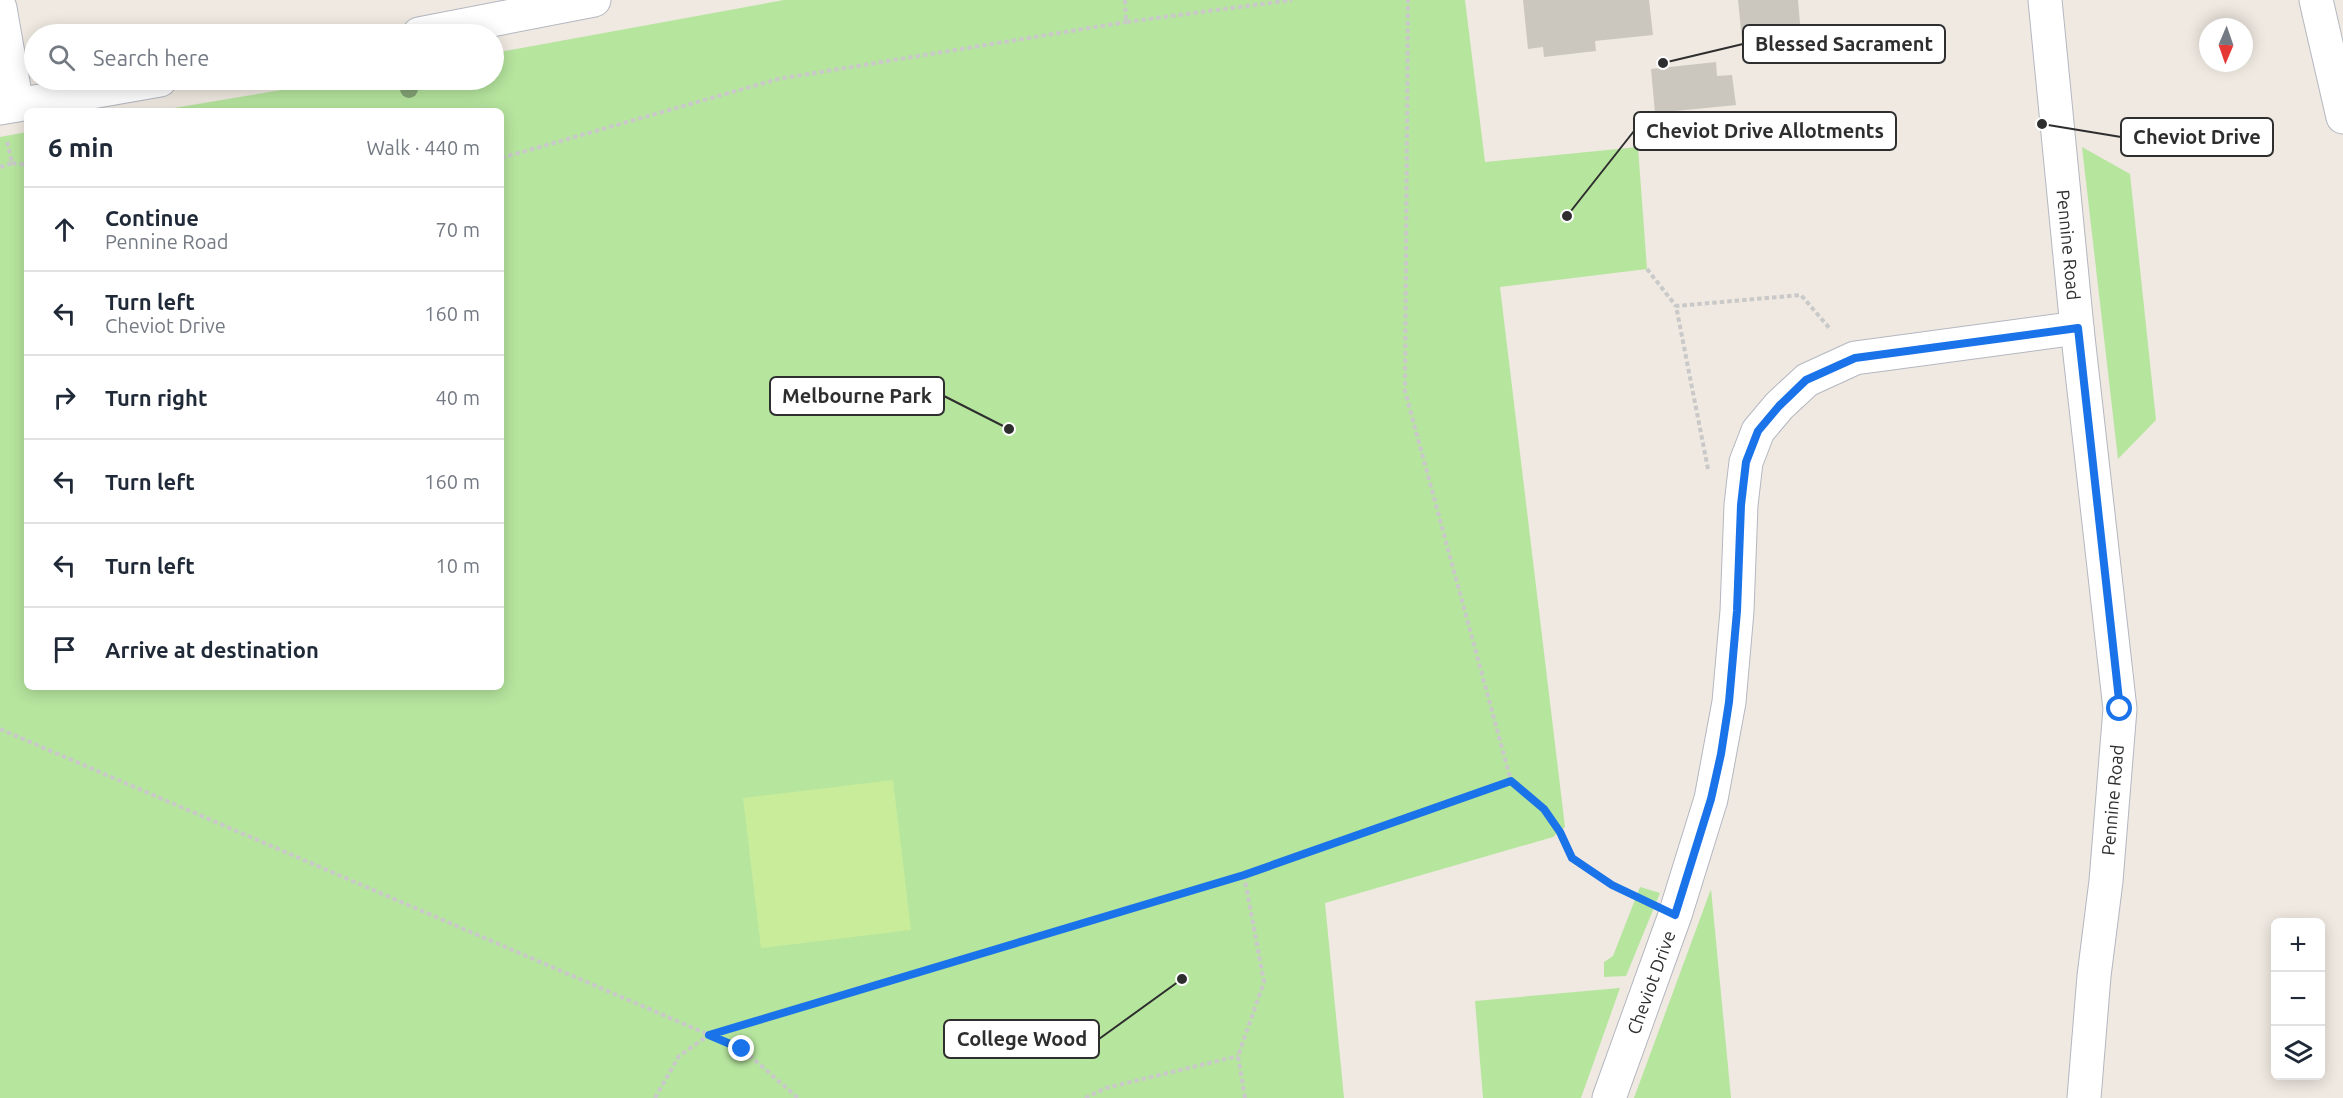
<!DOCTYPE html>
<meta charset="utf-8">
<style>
body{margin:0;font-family:Ubuntu,sans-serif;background:#f2f2f3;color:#1f2937}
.controls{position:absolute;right:18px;bottom:18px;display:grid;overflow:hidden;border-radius:9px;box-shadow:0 3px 15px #0003}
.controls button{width:54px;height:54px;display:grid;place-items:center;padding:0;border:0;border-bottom:2px solid #e0e1e3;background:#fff;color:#1f2937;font:30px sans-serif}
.compass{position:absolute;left:2199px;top:18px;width:54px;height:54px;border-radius:50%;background:#fff;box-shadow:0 3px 15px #0003;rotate:182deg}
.stop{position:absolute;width:18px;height:18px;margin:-14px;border:4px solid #1a73e8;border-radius:50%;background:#fff}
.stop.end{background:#1a73e8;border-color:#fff;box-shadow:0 2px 6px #0008}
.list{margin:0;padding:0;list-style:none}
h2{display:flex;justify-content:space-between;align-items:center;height:78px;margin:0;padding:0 24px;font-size:26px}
h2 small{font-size:20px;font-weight:400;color:#747a83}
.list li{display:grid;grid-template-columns:39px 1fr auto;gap:18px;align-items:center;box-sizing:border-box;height:84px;padding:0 24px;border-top:2px solid #e0e1e3}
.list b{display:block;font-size:22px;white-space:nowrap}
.list p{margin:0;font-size:20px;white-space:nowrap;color:#747a83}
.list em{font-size:20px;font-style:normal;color:#747a83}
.icon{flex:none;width:33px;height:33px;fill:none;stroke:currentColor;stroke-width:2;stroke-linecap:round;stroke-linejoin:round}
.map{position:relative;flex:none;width:2343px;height:1098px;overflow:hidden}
.search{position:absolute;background:#fff;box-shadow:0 3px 15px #0003;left:24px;top:24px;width:480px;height:66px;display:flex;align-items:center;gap:15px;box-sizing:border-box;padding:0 21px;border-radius:33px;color:#747a83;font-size:22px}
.panel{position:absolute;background:#fff;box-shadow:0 3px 15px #0003;left:24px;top:108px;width:480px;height:582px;border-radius:9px}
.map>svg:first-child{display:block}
.green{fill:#b6e59e}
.pitch{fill:#c9ec9a}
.building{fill:#cbc7bf}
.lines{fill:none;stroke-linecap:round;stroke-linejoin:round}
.minor-casing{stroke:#b4b7c1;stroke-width:35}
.path{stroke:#c9c9c9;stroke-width:4;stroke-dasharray:4.5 3;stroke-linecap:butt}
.minor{stroke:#fff;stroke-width:33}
.tree{fill:#84a574}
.route{stroke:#1a73e8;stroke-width:8}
.labels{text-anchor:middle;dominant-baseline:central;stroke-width:5;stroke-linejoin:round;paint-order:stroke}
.street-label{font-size:18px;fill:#2e2e2e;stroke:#fff}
.leader{fill:none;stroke:#2e2e2e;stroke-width:2}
.callout-dot{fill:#2e2e2e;stroke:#fff;stroke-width:2}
.callout{fill:#fff;stroke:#2e2e2e;stroke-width:2}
.callout-label{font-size:20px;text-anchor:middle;font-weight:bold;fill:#2e2e2e}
</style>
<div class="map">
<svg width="2343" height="1098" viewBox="0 0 2343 1098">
<rect width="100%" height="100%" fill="#efe9e1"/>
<!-- green -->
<path class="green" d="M784 0H1465L1485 162 1638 147 1647 269 1500 287 1565 827 1553 837 1325 903 1344 1098H0V137L27 132V687H501V111H156L341 80H494V53Z
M2082 147 2130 174 2156 420 2118 459Z
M1640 887 1660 893 1626 976 1604 977V962L1613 956Z
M1711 889 1731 1098H1634Z
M1620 988 1581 1098H1483L1475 1001Z"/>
<!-- pitch -->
<path class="pitch" d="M893 780 911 930 761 948 743 798Z"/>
<!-- building -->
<path class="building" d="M1523 0H1649L1653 35 1595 41 1596 51 1544 57 1543 47 1528 49Z
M1738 0H1798L1801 35 1742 40Z
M1716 62 1717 76 1732 75 1736 105 1655 113 1651 69Z"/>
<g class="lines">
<!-- minor casing -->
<g class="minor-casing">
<g id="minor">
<path id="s1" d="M2045 0 2077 328 2120 709 2106 881 2094 976 2084 1098"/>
<path d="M2316 0 2343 117"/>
<path d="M0 8 17 105"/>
<path d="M419 34 594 0"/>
<path d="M0 108 160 80"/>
<path id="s2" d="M1609 1098 1675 915 1711 799 1729 702 1737 611 1741 505 1746 462 1758 431 1779 406 1807 380 1855 358 2077 328"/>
</g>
</g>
<!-- path -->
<path class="path" d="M1125 0 1126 22 1292 0
M501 158 778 79 1126 22
M12 163 27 165
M0 167 12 163 7 141
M1647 269 1676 306
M1708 469 1676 306 1801 295 1831 330
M0 729 742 1049 798 1098
M1511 781 1544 809 1560 832 1572 858 1612 885 1645 901
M655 1098 679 1056 709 1035 1244 875
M1085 1098 1106 1088 1238 1056
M1245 1098 1238 1056 1264 982 1244 875 1511 781 1405 391 1408 0"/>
<!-- minor -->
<use href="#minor" class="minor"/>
</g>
<!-- trees -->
<circle class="tree" cx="409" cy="89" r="9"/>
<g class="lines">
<!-- route -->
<path class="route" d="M742 1049 709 1035 1244 875 1511 781 1544 809 1560 832 1572 858 1612 885 1675 915 1711 799 1721 754 1729 702 1737 611 1741 505 1746 462 1758 431 1779 406 1806 380 1855 358 2078 328 2120 709"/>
</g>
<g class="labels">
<!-- street labels -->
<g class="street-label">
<text stroke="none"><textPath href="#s1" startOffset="246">Pennine Road</textPath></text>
<text transform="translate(2112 800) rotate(-85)">Pennine Road</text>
<text stroke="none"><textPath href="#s2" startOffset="123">Cheviot Drive</textPath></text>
</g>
</g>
<!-- callouts -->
<path class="leader" d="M1663 63L1743 44M1567 216L1634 131M2042 124L2121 137M1009 429L944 396M1182 979L1099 1039"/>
<g class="callout-dot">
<circle cx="1663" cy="63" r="6"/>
<circle cx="1567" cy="216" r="6"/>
<circle cx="2042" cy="124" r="6"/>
<circle cx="1009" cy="429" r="6"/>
<circle cx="1182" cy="979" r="6"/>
</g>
<g class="callout">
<rect x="1743" y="25" width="202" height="38" rx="6"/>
<rect x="1634" y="112" width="262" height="38" rx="6"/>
<rect x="2121" y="118" width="152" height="38" rx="6"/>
<rect x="770" y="377" width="174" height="38" rx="6"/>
<rect x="944" y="1020" width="155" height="38" rx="6"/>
</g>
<g class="callout-label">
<text x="1844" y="51">Blessed Sacrament</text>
<text x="1765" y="138">Cheviot Drive Allotments</text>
<text x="2197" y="144">Cheviot Drive</text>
<text x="857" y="403">Melbourne Park</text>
<text x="1022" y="1046">College Wood</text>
</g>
</svg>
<div class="controls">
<button>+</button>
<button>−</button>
<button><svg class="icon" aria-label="layers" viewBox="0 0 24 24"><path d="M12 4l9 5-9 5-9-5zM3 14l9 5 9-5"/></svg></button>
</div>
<svg class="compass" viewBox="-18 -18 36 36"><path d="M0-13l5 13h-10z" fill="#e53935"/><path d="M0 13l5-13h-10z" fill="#747a83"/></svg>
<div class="stop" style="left:2120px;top:709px"></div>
<div class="stop end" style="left:742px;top:1049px"></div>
<div class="search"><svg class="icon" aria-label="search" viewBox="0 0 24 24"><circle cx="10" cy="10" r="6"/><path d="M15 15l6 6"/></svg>Search here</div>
<section class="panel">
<h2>6 min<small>Walk · 440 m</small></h2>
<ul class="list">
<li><svg class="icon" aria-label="ahead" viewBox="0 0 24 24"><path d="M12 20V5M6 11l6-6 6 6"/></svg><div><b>Continue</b><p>Pennine Road</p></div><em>70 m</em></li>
<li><svg class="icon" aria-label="left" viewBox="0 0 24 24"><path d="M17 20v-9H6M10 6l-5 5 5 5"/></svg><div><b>Turn left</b><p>Cheviot Drive</p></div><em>160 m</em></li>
<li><svg class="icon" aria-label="right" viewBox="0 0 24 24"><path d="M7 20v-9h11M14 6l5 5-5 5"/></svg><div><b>Turn right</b></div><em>40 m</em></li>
<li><svg class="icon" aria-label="left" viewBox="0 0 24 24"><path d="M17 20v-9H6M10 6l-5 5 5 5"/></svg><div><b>Turn left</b></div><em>160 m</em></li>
<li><svg class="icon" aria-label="left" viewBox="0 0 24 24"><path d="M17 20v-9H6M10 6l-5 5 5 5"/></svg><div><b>Turn left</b></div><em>10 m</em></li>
<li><svg class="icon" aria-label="arrive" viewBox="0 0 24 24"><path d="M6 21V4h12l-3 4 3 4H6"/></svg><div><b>Arrive at destination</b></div></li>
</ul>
</section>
</div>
